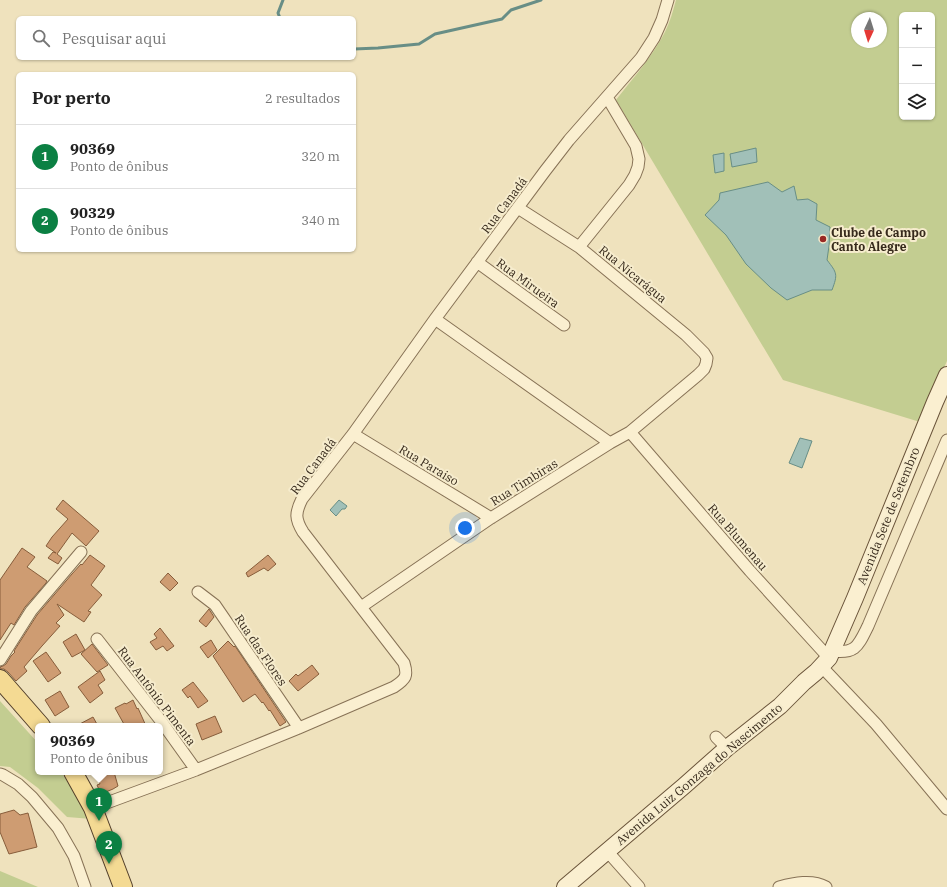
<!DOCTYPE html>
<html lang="pt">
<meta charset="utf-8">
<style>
body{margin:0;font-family:"IBM Plex Serif",serif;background:#f2f2f2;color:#222}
.controls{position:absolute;right:12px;top:12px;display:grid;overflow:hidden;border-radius:6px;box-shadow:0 1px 3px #0004}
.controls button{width:36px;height:36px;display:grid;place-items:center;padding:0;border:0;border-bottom:1px solid #e0e0e0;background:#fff;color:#222;font:20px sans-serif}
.compass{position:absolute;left:851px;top:12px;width:36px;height:36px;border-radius:50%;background:#fff;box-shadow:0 1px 3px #0004;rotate:184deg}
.you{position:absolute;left:465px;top:528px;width:14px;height:14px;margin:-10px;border:3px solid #fff;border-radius:50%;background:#1a73e8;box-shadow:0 0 0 6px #1a73e833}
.badge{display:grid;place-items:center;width:26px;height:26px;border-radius:50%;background:#0b8043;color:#fff;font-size:13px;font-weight:700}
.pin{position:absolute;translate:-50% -33px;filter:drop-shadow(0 1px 2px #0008)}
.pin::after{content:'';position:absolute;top:21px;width:14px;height:12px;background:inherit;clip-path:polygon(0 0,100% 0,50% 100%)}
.popup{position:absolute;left:35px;top:723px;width:128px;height:52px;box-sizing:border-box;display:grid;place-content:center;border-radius:6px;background:#fff;filter:drop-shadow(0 1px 3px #0005);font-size:13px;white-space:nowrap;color:#767676}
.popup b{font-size:15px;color:#222}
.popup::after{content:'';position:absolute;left:50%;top:100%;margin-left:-8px;border:8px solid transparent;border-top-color:#fff}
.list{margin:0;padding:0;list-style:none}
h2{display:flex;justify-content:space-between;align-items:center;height:52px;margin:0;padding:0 16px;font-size:17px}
h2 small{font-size:13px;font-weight:400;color:#767676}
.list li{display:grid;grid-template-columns:26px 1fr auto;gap:12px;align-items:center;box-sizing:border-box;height:64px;padding:0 16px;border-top:1px solid #e0e0e0}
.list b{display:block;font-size:15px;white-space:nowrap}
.list p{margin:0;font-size:13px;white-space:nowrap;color:#767676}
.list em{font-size:13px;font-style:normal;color:#767676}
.icon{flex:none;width:22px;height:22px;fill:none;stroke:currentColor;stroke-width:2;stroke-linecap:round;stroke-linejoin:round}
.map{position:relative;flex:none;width:947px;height:887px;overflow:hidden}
.search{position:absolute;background:#fff;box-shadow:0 1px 3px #0004;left:16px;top:16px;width:340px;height:44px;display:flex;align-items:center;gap:10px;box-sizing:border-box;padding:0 14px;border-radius:6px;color:#767676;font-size:15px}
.panel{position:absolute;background:#fff;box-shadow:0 1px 3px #0004;left:16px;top:72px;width:340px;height:180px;border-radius:6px}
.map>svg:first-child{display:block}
.green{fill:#c3cd91;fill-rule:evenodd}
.water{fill:#a1c0b8;stroke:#688e86}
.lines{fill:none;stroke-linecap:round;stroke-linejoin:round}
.stream{stroke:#688e86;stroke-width:3}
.building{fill:#ce9c72;stroke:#875d3b}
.street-casing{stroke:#877256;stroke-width:13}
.secondary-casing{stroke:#695339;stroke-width:18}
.primary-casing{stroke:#54402b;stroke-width:20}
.street{stroke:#faefd0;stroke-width:11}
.secondary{stroke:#faefd0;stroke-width:16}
.primary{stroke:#f4da93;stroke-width:18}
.poi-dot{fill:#982924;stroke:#f6eccd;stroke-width:1.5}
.labels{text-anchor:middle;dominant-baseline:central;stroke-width:4;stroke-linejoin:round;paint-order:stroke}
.street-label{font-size:12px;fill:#36291b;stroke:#f6eccd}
.poi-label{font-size:12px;font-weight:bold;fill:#36291b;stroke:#f6eccd;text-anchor:start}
</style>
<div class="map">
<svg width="947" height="887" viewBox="0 0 947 887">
<rect width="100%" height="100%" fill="#efe2bd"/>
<!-- green -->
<path class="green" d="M676 0H947V361L920 422 783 380 616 100C633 78 652 57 665 32 670 22 673 11 676 0ZM902 15H932V117H902ZM857 18H881V42H857Z
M0 701 38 743V772H61L92 819 67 817 38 788 10 767 0 766Z
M0 871 38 887H0Z"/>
<!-- water -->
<path class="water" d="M756 148 757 162 732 167 730 154Z
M724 153V171L715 173 713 155Z
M768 182 782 192 794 186 797 200 808 199 817 204 816 220 830 227 829 246 827 260C837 273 838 274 832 290H812L787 300 771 288 746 264 726 235 705 215 719 200 720 193Z
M800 438 812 441 802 468 789 463Z
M339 500 347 506 345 509H342L336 516 330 510Z"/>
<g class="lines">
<!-- stream -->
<path class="stream" d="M280 18 278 13 283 0
M354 49 378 48 419 44 435 34 502 19 511 10 541 0"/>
</g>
<!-- building -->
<path class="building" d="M63 500 99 531 86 546 72 533 57 554 62 558 58 564 48 558 53 552 56 553 46 546 52 537 68 519 56 509Z
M22 548 35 557 27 567 47 581 46 583 25 607 14 625 11 623 0 640V580Z
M90 555 105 566 91 585 102 595 88 611 91 612 84 622 57 604 64 615 56 623 60 626 42 646 24 667 27 671 16 681 8 672 4 669H1L0 667 3 666 6 664 11 656 15 652 14 651 37 615 72 574 81 564 82 565Z
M268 555 276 564 268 571 264 568 248 577 246 573Z
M168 573 178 583 170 591 160 582Z
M209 609 214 617 206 627 199 621Z
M160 628 174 646 167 651 163 646 156 650 150 642 157 638 154 634Z
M76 634 85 650 72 657 63 642Z
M211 640 217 650 208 658 200 647Z
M228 641 234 647 235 646 286 722 280 726 270 710 269 711 263 702 262 703 255 694 243 702 213 656Z
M92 644 108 665 97 672 81 654Z
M46 652 61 673 48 682 33 661Z
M312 665 319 674 298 691 289 681 296 674 298 676Z
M100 671 105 680 98 685 103 693 90 703 78 687Z
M193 682 208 701 198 708 190 696 188 698 182 690Z
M60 691 69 707 55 716 45 700Z
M133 700 137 709 138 708 146 726H125L115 708 125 703 126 704Z
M215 716 222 732 202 740 196 724Z
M93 717 98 726H76Z
M96 772H114L118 786 113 789 101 794 97 785 100 784 98 779 99 778Z
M14 810 20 815 28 813 37 847 9 854 0 832V814Z"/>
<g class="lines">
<!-- street casing -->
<g class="street-casing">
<path id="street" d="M579 247 629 185 635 175 638 167 639 159 636 146 607 97
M477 262 564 325
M435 319 610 443
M630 432 750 571 829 658
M353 434 491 518
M198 592 215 605 299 728
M361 607 491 518 610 443 630 432 698 375 704 369 706 364 707 358 704 353 686 335 579 247 518 208
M97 639 161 721 196 770
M832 651C856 654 858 646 868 626L947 440
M0 660 31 611 81 552
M821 666 876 724 947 809
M716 737 727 748
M0 774 3 775 18 784 32 797 58 828 74 856 85 887
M93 808 196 770 299 728 394 687C406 679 408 676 404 663L303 532C295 519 295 513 302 499L353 434 435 319 545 171 569 140 641 58 654 38 662 20 668 0
M607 851 639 887
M779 887C794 883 812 879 826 887"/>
</g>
<!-- secondary casing -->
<g class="secondary-casing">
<path id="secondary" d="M565 887 684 786 727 748 780 706 804 682 816 672 829 658 855 598 935 402 947 375"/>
</g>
<!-- primary casing -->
<g class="primary-casing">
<path id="primary" d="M0 679 41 726
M73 772 93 808 123 887"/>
</g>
<!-- street -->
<use href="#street" class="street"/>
<!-- secondary -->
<use href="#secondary" class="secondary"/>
<!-- primary -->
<use href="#primary" class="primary"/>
</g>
<!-- markers -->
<circle class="poi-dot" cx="823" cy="239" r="4"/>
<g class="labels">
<!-- street labels -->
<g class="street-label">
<text transform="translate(504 205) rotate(-53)">Rua Canadá</text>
<text transform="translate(633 274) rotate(39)">Rua Nicarágua</text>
<text transform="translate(528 283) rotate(36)">Rua Mirueira</text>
<text transform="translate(429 465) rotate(31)">Rua Paraiso</text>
<text transform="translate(313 466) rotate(-53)">Rua Canadá</text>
<text transform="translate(524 482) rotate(-32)">Rua Timbiras</text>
<text transform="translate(888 516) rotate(-68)">Avenida Sete de Setembro</text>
<text transform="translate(738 537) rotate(49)">Rua Blumenau</text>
<text transform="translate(261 650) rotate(56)">Rua das Flores</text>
<text transform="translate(157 696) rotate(53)">Rua Antônio Pimenta</text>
<text transform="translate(699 774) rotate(-40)">Avenida Luiz Gonzaga do Nascimento</text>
</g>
<!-- poi labels -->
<g class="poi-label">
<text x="831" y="232">Clube de Campo<tspan x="831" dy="14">Canto Alegre</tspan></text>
</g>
</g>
</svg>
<div class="controls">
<button>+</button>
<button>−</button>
<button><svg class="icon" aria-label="layers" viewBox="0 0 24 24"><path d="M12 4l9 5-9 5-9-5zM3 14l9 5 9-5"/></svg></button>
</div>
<svg class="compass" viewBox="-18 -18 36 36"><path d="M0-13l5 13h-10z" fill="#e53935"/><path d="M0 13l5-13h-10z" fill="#767676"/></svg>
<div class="you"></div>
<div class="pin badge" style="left:99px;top:821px">1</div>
<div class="popup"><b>90369</b>Ponto de ônibus</div>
<div class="pin badge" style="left:109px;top:864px">2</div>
<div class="search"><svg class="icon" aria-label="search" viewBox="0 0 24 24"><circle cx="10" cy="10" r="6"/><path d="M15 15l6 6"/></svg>Pesquisar aqui</div>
<section class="panel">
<h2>Por perto<small>2 resultados</small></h2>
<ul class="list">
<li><span class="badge">1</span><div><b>90369</b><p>Ponto de ônibus</p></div><em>320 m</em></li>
<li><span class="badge">2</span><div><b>90329</b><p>Ponto de ônibus</p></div><em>340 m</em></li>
</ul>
</section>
</div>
